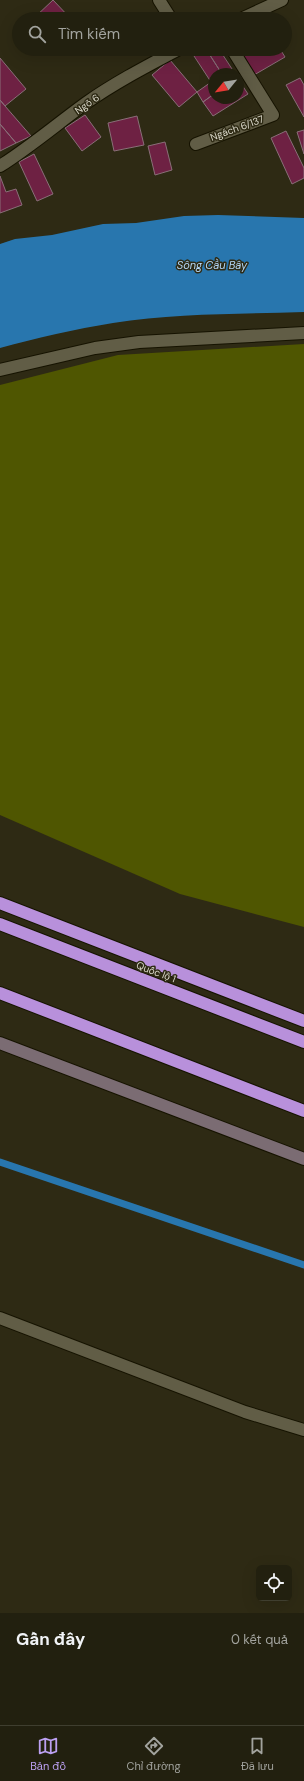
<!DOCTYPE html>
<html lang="vi">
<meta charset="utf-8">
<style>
body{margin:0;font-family:"DM Sans",sans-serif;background:#2a2818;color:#f1f3f6}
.controls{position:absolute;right:12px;bottom:12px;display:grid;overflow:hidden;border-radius:6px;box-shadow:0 4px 16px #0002}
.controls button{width:36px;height:36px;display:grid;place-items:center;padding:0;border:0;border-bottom:1px solid #3f3e2f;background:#22200f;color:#f1f3f6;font:20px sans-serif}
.compass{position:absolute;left:208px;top:68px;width:36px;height:36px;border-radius:50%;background:#22200f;box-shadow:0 4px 16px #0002;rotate:240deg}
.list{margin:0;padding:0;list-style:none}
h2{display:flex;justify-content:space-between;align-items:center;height:52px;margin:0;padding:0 16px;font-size:17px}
h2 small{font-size:13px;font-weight:400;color:#a2a39e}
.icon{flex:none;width:22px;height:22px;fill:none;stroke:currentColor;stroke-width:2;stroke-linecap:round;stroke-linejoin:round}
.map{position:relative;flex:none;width:304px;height:1613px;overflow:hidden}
.search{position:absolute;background:#22200f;box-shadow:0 4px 16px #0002;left:12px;right:12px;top:12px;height:44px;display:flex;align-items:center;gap:10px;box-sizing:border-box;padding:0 14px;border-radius:22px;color:#a2a39e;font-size:15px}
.sheet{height:112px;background:#22200f}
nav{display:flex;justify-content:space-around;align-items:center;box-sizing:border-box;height:56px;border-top:1px solid #3f3e2f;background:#22200f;font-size:11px;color:#a2a39e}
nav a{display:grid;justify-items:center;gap:2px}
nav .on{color:#bca0f2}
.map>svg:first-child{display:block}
.green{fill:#4f5601}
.water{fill:#2876ae}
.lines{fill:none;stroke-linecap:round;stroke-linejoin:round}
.stream{stroke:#2876ae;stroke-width:7}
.building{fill:#6e2143;stroke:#896f78}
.lane-casing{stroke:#161301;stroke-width:14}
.street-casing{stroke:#161301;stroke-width:14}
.secondary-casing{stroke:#161301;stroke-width:14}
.highway-casing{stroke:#161301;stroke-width:14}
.lane{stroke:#615d46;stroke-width:12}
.street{stroke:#615d46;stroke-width:12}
.secondary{stroke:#7b6c73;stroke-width:12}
.highway{stroke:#b890db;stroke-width:12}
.labels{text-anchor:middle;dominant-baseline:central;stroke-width:3;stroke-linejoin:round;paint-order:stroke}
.street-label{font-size:10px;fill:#dcdacc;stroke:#2e2a14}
.water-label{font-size:11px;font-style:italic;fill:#b3d7f6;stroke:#2e2a14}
</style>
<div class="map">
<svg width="304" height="1613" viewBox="0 0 304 1613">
<rect width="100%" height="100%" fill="#2e2a14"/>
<!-- green -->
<path class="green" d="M304 344V927L180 894 0 815V385L118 355Z"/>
<!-- water -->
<path class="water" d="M218 215 304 218V312C241 314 175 313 113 323 75 329 37 338 0 348V244L15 239 52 235 103 224 136 223 184 216Z"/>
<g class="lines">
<!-- stream -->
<path class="stream" d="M0 1162 304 1265"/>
</g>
<!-- building -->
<path class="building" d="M53 0 71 19H35L34 18Z
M205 49H206L222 74H214V80L211 82 194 56Z
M206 49H219L232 69 222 74Z
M238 49H259L260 50 262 49H280L285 57 254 75Z
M0 58 26 89 5 106 0 100Z
M170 60 197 92 179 107 152 75Z
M300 78 304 85V117L286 85Z
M238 79 248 94 213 116 203 102 214 94V98H238Z
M214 80V94L203 102 197 92Z
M0 100 5 106 31 136 16 143 0 124Z
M85 115 101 137 82 151 65 128Z
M137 116 144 145 114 151 108 123Z
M0 124 16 143 0 151Z
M304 130V154L297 132Z
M286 131 304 168V178L292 184 271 138Z
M165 142 172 170 155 175 148 146Z
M34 154 53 194 37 201 19 162Z
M0 176 6 192 16 189 22 205 0 213Z"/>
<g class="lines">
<!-- lane casing -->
<g class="lane-casing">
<path id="lane" d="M159 0 171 19
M196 144 273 115 232 49
M0 166C30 147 57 124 86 103 116 82 147 66 179 49
M0 370 95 348 139 342 304 333"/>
</g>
<!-- street casing -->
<g class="street-casing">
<path id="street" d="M241 19 282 0
M0 1318 245 1412 304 1430"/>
</g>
<!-- secondary casing -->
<g class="secondary-casing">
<path id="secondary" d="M0 1043 304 1159"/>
</g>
<!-- highway casing -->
<g class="highway-casing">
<path id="highway" d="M0 903 304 1021
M0 924 304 1042
M0 993 304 1111"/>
</g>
<!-- lane -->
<use href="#lane" class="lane"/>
<!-- street -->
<use href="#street" class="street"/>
<!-- secondary -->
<use href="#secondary" class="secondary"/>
<!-- highway -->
<use href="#highway" class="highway"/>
</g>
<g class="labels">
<!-- street labels -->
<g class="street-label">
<text transform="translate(87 104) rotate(-35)">Ngõ 6</text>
<text transform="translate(237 128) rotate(-20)">Ngách 6/137</text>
<text transform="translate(156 972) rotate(21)">Quốc lộ 1</text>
</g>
<!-- water labels -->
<g class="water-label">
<text x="212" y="265">Sông Cầu Bây</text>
</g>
</g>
</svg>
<div class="controls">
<button><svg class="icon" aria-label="locate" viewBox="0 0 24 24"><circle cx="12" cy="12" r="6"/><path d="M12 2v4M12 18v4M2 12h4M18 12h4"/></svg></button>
</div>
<svg class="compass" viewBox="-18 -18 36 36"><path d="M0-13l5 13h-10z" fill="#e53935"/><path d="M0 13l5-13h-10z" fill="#a2a39e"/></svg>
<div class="search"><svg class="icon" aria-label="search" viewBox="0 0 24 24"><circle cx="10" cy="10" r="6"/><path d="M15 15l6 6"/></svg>Tìm kiếm</div>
</div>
<section class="sheet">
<h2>Gần đây<small>0 kết quả</small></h2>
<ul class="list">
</ul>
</section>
<nav>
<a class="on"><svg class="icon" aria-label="map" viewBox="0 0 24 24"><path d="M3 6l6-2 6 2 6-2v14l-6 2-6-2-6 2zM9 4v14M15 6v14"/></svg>Bản đồ</a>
<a><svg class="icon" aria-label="directions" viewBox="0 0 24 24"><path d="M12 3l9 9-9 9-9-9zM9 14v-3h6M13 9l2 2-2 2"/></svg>Chỉ đường</a>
<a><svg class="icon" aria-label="saved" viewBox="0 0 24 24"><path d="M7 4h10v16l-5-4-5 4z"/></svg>Đã lưu</a>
</nav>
